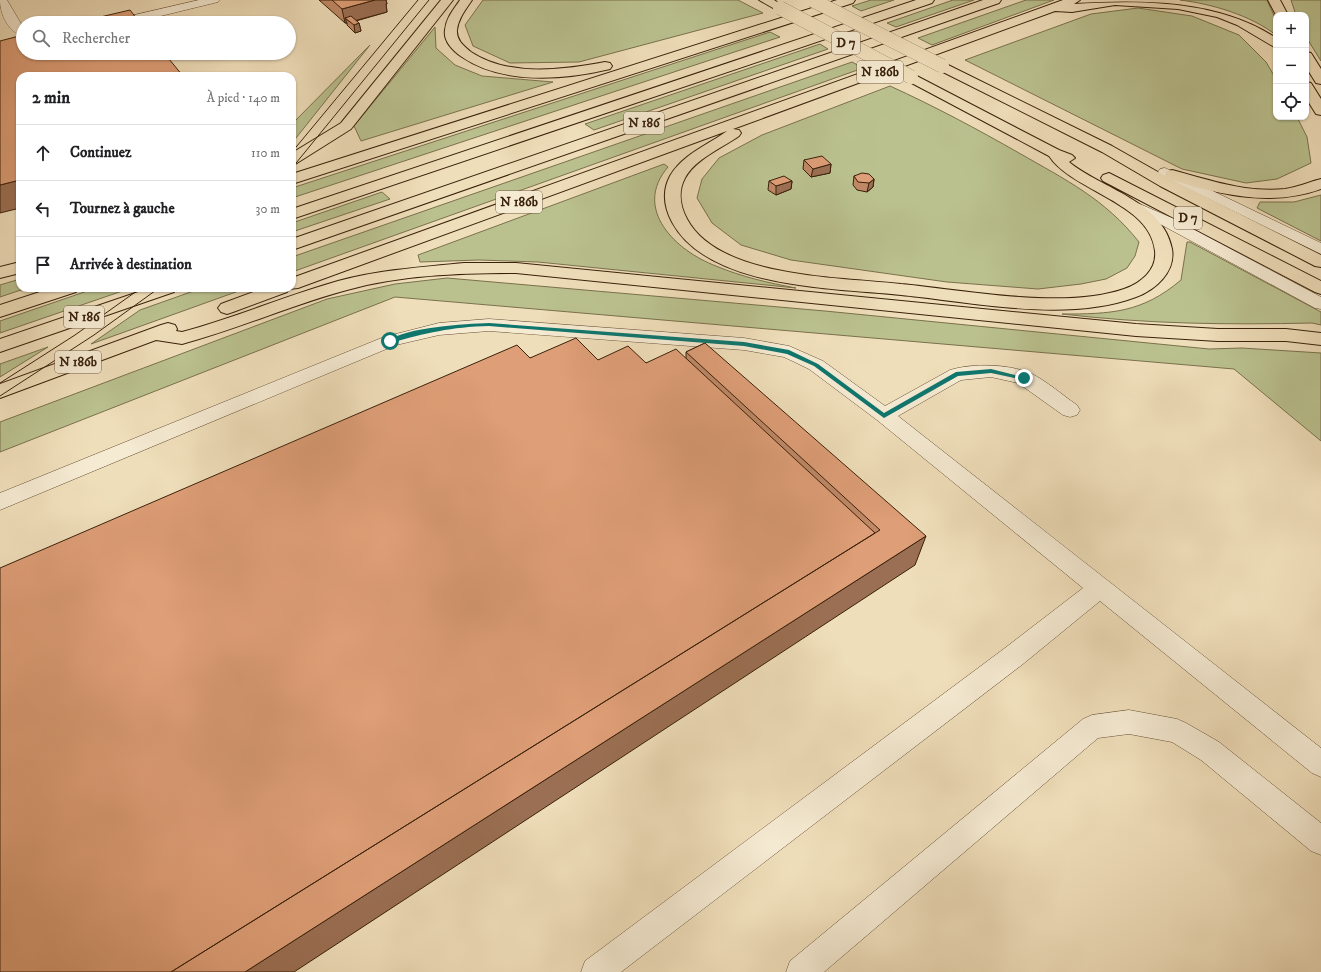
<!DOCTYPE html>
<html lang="fr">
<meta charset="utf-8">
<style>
body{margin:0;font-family:"IM FELL DW Pica",serif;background:#f6f6f6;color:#202124}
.controls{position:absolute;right:12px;top:12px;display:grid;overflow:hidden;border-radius:8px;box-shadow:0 1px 3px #0004}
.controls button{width:36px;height:36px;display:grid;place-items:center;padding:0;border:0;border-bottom:1px solid #e0e0e0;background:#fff;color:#202124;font:20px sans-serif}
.stop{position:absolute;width:12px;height:12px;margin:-9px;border:3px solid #0f766e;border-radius:50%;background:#fff}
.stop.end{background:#0f766e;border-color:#fff;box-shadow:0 1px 4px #0008}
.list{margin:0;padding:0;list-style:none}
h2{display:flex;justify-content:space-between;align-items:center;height:52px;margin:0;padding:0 16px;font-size:17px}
h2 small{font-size:13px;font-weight:400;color:#757577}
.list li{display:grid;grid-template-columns:26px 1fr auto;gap:12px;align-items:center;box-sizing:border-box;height:56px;padding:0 16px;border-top:1px solid #e0e0e0}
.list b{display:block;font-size:15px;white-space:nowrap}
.list em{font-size:13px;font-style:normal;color:#757577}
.icon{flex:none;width:22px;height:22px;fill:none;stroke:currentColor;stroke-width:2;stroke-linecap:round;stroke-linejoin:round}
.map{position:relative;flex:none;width:1321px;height:972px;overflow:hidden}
.search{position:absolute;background:#fff;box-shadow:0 1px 3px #0004;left:16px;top:16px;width:280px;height:44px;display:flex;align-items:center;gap:10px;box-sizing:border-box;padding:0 14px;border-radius:22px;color:#757577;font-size:15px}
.panel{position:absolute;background:#fff;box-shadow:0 1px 3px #0004;left:16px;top:72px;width:280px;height:220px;border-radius:12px}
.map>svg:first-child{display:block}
.green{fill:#bac18f;stroke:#7a714c}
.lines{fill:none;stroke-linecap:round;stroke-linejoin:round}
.lane-casing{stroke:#675036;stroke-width:1}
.highway-casing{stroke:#3a210a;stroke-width:2}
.lane{fill:#f5ead2;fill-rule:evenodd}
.highway{fill:#efdeba;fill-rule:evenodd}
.tram{stroke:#3a210a;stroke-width:1}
.highway-bridge-casing{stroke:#3a210a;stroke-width:14;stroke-linecap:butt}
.highway-bridge{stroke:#efdeba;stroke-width:14}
.wall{fill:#bf8866;stroke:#3a210a}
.shaded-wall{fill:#9b6f53;stroke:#3a210a}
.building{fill:#de9e77;stroke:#3a210a}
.route{fill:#0f766e}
.labels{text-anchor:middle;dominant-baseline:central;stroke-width:3.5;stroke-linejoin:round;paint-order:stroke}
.shield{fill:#f5ead2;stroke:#725d46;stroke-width:1}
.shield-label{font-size:13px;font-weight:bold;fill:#3a210a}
</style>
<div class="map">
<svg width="1321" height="972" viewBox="0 0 1321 972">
<rect width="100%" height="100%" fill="#efdeba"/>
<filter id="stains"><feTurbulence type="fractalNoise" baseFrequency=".005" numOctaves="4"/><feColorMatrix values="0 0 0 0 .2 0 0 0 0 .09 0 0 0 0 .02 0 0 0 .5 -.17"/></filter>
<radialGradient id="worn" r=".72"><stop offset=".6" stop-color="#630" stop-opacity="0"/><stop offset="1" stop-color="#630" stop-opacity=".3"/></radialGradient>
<!-- green -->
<path class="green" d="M483 0H738L763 13 579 62 510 63 473 46 465 25Z
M871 0H894L861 11 852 6Z
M953 0H974L896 27 887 23Z
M1026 0H1054L932 45 918 38Z
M1180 0H1267L1276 20V35C1250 15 1212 4 1180 0Z
M1291 0H1321V61L1306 37V15H1296Z
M1138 8 1192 16 1239 35 1266 62 1276 79V117H1297L1307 137 1311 163 1277 179 1246 183 1182 169 965 60 1091 14Z
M435 27 436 48 455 65 482 76 553 82 361 141 354 126Z
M770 32 780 37 292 198V188Z
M820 44 828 49 594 130 585 124Z
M370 45 292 143V124Z
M852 62 863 68 292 272V257Z
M890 86C934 106 977 129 1019 153 1066 180 1105 199 1139 242L1135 256 1127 268 1106 279 1081 284 1038 289 947 282 791 260 741 245 712 223 697 198 702 179 719 158 762 135Z
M664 164 668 167C632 209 676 251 716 266 742 277 769 283 796 288L538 262 479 260 420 262 418 255Z
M382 192 390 199 292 232V223Z
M1321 195V241L1257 208 1260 202H1294Z
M1187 242H1190L1321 312V325L1312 323C1227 325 1147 324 1062 314 1111 314 1142 313 1181 280Z
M447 278 825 311 1209 349 1242 348 1321 353V441L1234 369 395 297 0 452V422L327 299 395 284Z
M20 279V288H27L0 297V285Z
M96 288H131L0 333V321Z
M202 288H247L91 344 140 310Z
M48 347 0 377V364Z"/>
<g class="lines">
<!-- lane casing -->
<g class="lane-casing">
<path id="lane" d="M0 0H7L23 27V36C8 32 0 14 0 0Z
M199 0H220L218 2 132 23H111L113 20Z
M1165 168 1321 243V254L1160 175 1158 172 1160 169Z
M1126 198 1172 218 1321 297V309L1315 308 1160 224 1121 206 1118 203 1121 200Z
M489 319 744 338 789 346 823 361 885 406 950 370C973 363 1008 364 1030 373 1047 381 1062 395 1077 405L1080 410 1077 415 1070 417 1063 415 1018 383 991 377 961 380 898 416 1321 748V777L1312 773 1100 601 1023 664 621 972H581L585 961 1005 648 1083 588 877 420 809 369 784 357 744 350 489 331 439 335 396 345 0 510V493L384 337 439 323Z
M1129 710 1177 719 1186 723 1219 742 1321 823V855L1311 851 1201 760 1172 742 1129 734 1098 738 824 972H786L790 961 1083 719 1092 715Z"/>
</g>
<!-- highway casing -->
<g class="highway-casing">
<path id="highway" d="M441 0H453L351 129 297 163 292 165V153L341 123Z
M460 0H472C466 9 458 19 457 30 456 40 464 46 471 52 509 77 562 70 605 62L610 63 612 66 610 69C564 80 503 85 462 57 453 51 443 41 445 30 446 18 454 9 460 0Z
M759 0H774L786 8 780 12Z
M837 0H855L853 3 292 184V174Z
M916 0H934L932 3 292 219V209Z
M983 0H1001L999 3 292 250V239Z
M1063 0H1080L1074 4C1141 0 1219 0 1276 38V48L1237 25 1217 17 1178 9 1115 5 1072 12 1055 11 733 129 739 130 741 133 739 136C722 148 695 159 685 178 678 191 680 206 687 219 719 279 842 277 901 284 964 290 1064 310 1124 289 1141 283 1157 270 1155 251 1150 202 1073 192 1049 156L906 80 904 77 906 74 911 73 1059 150 1072 155 1075 158 1069 162C1102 189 1163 201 1172 249 1176 272 1155 290 1136 297 1067 323 972 302 901 295 835 288 708 289 672 222 664 207 662 191 670 176 683 154 708 145 727 131L298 288 289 289 287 292 233 312 227 314 221 312 218 308 221 304 264 288H292V278Z
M1268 0H1280L1288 15H1276Z
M1306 52 1311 53 1321 69V84L1316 83 1306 67Z
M942 62 1112 146 1165 176 1166 172 1172 170C1209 180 1246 193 1285 189 1298 187 1309 182 1321 179V189C1271 207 1222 195 1172 180L1321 255V267L1315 266 1160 186 1102 152 937 69 935 66 937 63Z
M1306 82 1311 83 1321 99V115L1316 114 1306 98Z
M1109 173 1321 281V294L1315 292 1103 181 1101 178 1103 175Z
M20 262V273L0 278V267Z
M464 263H516L1136 324 1218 329H1286L1321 333V345L1286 341H1218L1136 336 516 273C460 273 401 275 347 290 291 305 238 329 182 344L156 340 0 398V384L161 325 168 323 175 325 177 329 176 331 182 332C235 318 285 296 338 281 379 270 422 267 464 263Z
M52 288H79L76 292 0 317V305Z
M150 288H177L174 292 0 352V339Z"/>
</g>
<!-- lane -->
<use href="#lane" class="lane"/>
<!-- highway -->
<use href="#highway" class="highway"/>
<!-- tram -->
<path class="tram" d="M292 152 418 0
M292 168 429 0
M0 383 75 335 141 288
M0 396 94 335 159 288"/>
<!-- highway-bridge casing -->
<g class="highway-bridge-casing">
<path id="highway-bridge" d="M812 0 942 66
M780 8 911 77"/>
</g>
<!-- highway-bridge -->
<use href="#highway-bridge" class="highway-bridge"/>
</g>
<!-- wall -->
<path class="wall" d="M319 0H386L387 4H386L387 12 356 21 359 23 361 31 355 33 347 25V23H345Z
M804 160 831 164 830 173 811 177 803 169Z
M854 176 874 179 873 187 867 192 857 190 853 185Z
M769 181H792L791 189 776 195 768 190Z
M705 343 915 565 530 358 598 360 646 363 686 359V352Z"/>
<!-- shaded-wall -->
<path class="shaded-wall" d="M375 0H386L387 4H386L387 12 350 22 345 18 347 23H345L342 9Z
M359 23 361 31 355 33 354 25Z
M831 164 830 173 811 177 813 169Z
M874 179 873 187 867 192 869 183Z
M20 180V208L0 213V185Z
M792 181 791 189 776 195V186Z
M926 536 915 565 294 972H245Z"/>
<!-- building -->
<path class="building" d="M332 0H375L342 9Z
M130 10 140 23H75Z
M351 16 359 23 354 25 345 18Z
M23 35V53H164L183 76H20V180L0 185V41Z
M822 156 831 164 813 169 804 160Z
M862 173 869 174 874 179 869 183 858 182 854 176Z
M784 176 792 181 776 186 769 181Z
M576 338 598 360 628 346 646 363 676 349 875 533 171 972H0V568L517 345 530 358Z
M705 343 926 536 245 972H171L880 530 686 352Z"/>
<!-- route -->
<path class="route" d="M489 323 744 342 789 350 818 364 884 413 956 372 991 369 1027 378 1024 380 991 373 958 376 884 418 814 366 787 354 744 346 489 326C451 327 426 333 390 343L388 341C406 327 465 324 489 323Z"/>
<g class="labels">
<!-- shield labels -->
<g class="shield">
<rect x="832" y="32" width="28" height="22" rx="3"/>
<rect x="857" y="61" width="46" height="22" rx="3"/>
<rect x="624" y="112" width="40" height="22" rx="3"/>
<rect x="496" y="191" width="46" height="22" rx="3"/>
<rect x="1174" y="207" width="28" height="22" rx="3"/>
<rect x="64" y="306" width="40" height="22" rx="3"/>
<rect x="55" y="351" width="46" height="22" rx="3"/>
</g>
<g class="shield-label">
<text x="846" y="43">D 7</text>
<text x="880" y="72">N 186b</text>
<text x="644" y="123">N 186</text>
<text x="519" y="202">N 186b</text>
<text x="1188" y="218">D 7</text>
<text x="84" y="317">N 186</text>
<text x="78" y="362">N 186b</text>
</g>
</g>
<rect width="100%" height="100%" filter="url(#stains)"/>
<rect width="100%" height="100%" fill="url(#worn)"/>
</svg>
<div class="controls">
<button>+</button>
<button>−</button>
<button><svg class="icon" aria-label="locate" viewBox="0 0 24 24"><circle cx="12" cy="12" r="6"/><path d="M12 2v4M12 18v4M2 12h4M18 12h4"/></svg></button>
</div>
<div class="stop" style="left:390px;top:341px"></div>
<div class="stop end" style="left:1024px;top:378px"></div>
<div class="search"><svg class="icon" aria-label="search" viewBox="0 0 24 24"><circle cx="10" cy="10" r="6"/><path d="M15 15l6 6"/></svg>Rechercher</div>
<section class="panel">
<h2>2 min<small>À pied · 140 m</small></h2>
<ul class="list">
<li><svg class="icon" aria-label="ahead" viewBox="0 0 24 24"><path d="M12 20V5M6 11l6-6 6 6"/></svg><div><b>Continuez</b></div><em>110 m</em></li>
<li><svg class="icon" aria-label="left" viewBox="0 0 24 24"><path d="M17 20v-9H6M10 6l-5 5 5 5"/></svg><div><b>Tournez à gauche</b></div><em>30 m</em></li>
<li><svg class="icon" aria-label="arrive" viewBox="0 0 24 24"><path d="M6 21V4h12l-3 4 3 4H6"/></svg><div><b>Arrivée à destination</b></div></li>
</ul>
</section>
</div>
